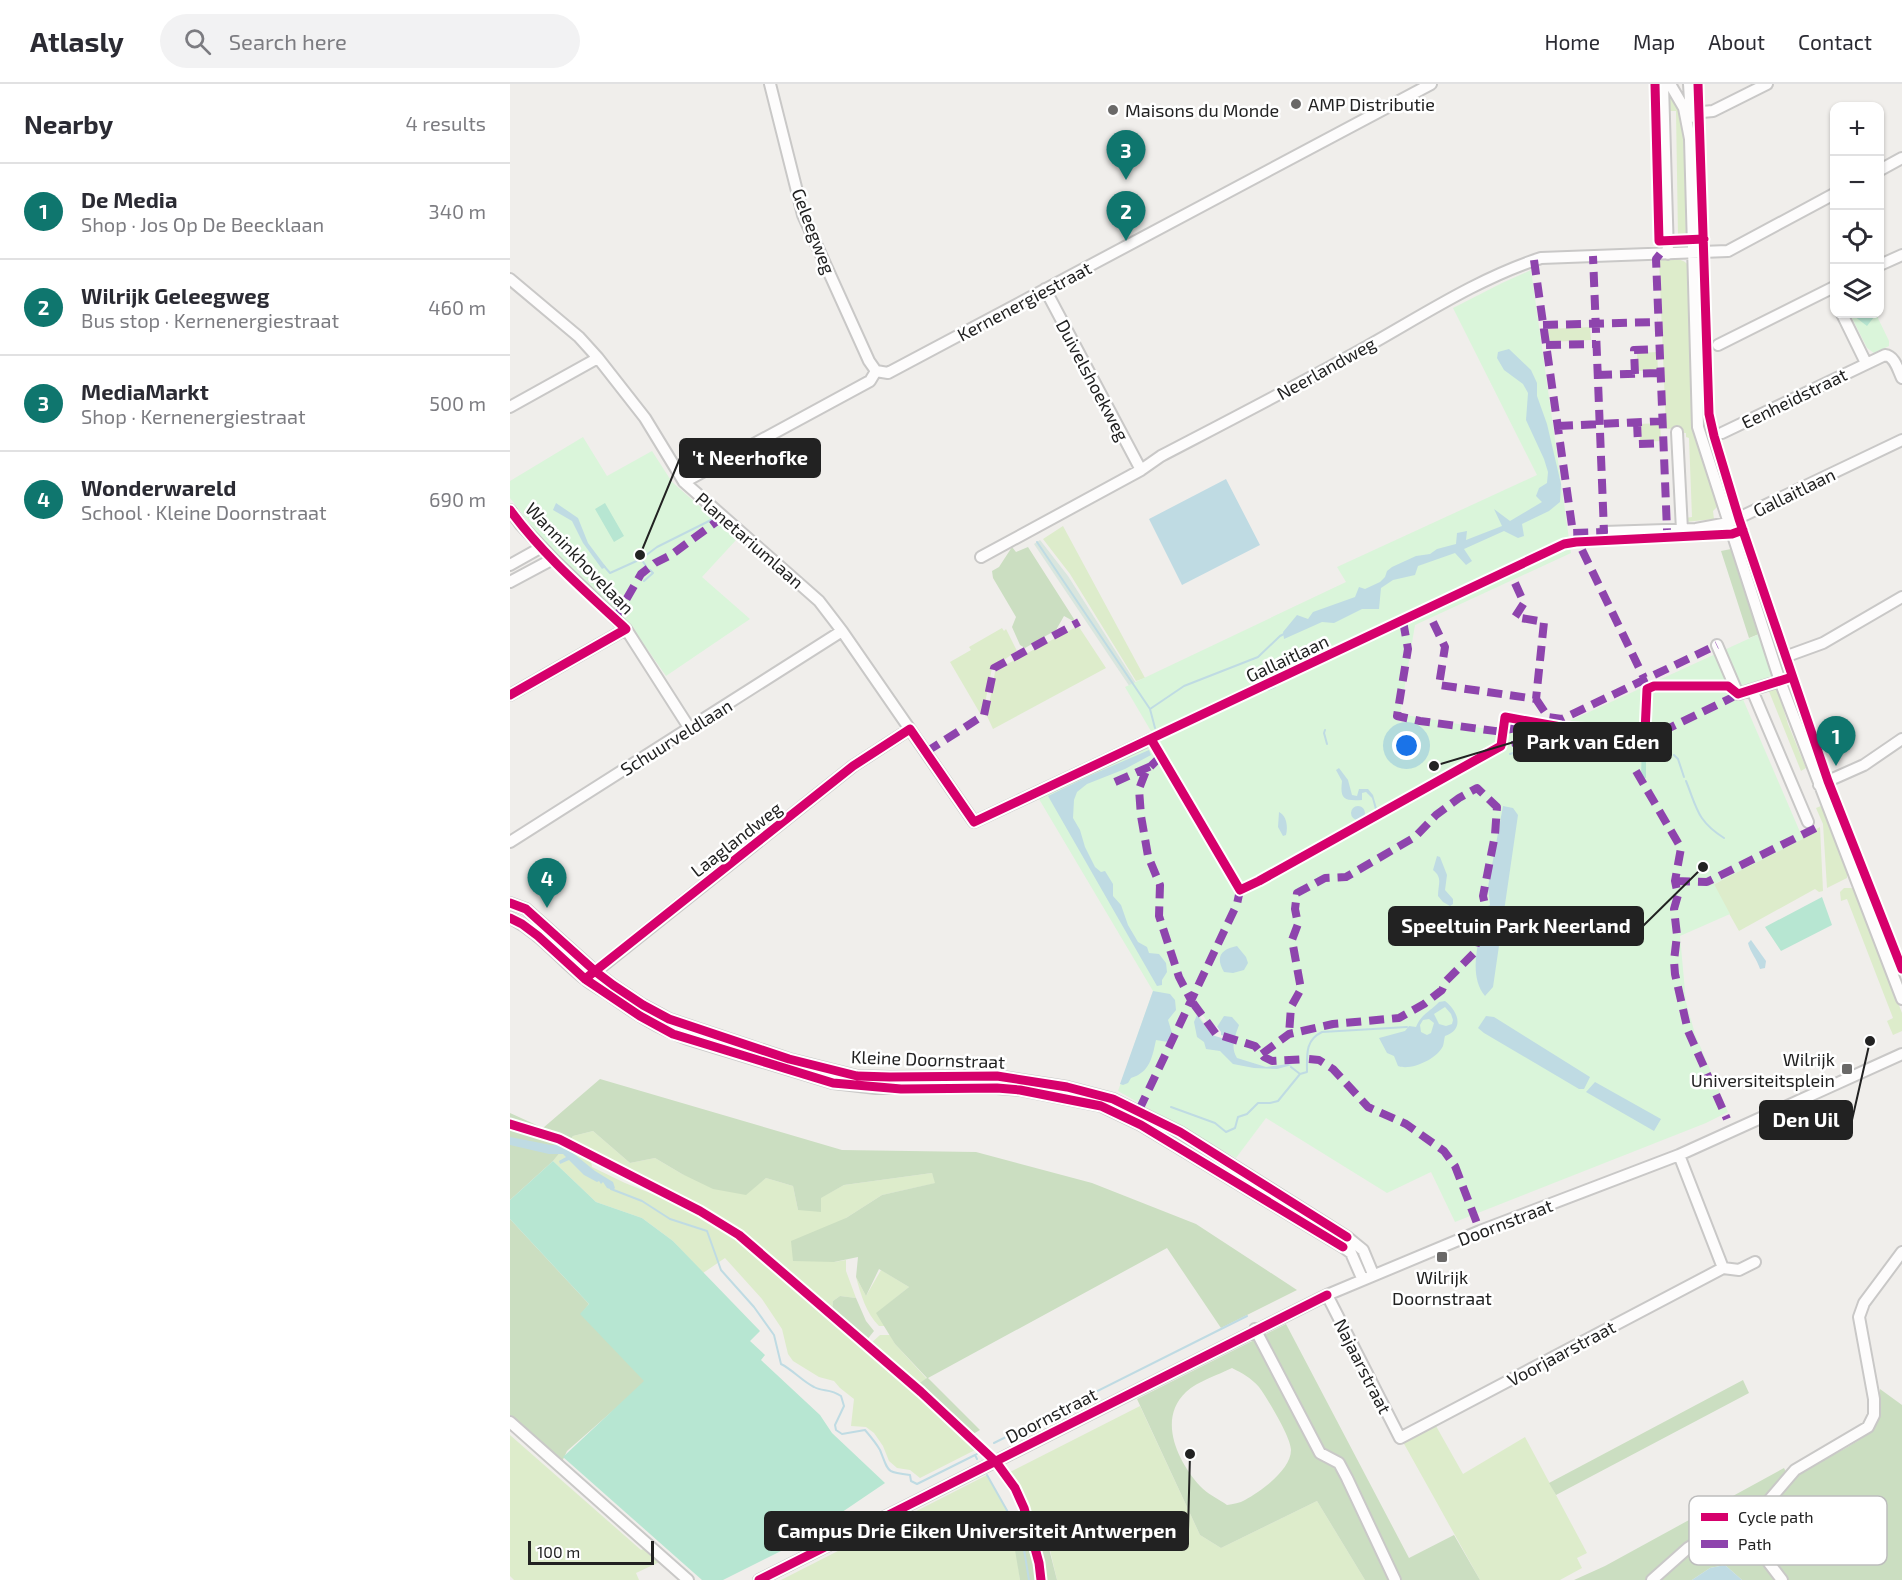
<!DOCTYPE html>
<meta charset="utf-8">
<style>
body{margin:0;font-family:"Exo 2",sans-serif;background:#f2f2f3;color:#2b2b33}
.controls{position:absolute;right:18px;top:18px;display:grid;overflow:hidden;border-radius:12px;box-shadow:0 2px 4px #0004}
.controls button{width:54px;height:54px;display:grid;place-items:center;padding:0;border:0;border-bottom:2px solid #e1e1e2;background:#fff;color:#2b2b33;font:30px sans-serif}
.scale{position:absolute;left:18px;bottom:15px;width:126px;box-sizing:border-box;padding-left:6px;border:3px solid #222;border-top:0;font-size:16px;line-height:21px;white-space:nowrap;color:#222;-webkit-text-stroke:4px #fff;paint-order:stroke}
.you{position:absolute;left:897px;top:662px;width:21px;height:21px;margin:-15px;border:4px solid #fff;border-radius:50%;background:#1a73e8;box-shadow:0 0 0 9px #1a73e833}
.badge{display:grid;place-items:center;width:39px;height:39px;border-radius:50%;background:#0f766e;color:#fff;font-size:20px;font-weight:700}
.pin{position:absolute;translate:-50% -50px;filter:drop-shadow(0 2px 3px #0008)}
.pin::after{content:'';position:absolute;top:32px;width:21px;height:18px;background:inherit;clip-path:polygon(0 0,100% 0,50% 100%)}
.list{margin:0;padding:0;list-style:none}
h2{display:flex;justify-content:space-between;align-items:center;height:78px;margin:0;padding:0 24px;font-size:26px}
h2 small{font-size:20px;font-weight:400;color:#7c7c81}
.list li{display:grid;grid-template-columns:39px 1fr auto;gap:18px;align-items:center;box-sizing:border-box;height:96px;padding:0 24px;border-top:2px solid #e1e1e2}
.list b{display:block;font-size:22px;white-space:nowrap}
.list p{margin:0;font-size:20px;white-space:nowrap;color:#7c7c81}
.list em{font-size:20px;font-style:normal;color:#7c7c81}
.icon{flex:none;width:33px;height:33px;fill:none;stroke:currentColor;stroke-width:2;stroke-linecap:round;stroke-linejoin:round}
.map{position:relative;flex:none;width:1392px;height:1496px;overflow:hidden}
header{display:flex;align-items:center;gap:36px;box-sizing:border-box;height:84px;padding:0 30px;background:#fff;border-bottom:2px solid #e1e1e2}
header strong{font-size:28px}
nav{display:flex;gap:33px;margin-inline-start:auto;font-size:21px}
.search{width:420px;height:54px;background:#f2f2f3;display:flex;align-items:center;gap:15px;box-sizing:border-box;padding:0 21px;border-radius:33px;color:#7c7c81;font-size:22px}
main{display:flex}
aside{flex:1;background:#fff}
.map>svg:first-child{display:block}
.grass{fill:#ddeccb}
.forest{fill:#cbdec1;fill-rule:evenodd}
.wetland{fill:#d9e6de}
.park{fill:#daf5da}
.pitch{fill:#b7e6d2}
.water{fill:#bfdbe3;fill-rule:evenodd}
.pier{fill:#f0eeeb}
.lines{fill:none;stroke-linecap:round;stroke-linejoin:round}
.stream{stroke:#bfdbe3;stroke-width:2}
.minor-casing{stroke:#c9c8c7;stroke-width:14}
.minor{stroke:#fdfcfc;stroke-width:10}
.quiet{stroke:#8e44ad;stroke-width:8;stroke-dasharray:15 8;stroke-linecap:butt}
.cycleway-casing{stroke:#fff;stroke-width:13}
.cycleway{stroke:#d6006c;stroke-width:9}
.poi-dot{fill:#6a6968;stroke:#fff;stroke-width:2}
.labels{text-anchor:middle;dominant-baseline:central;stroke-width:5;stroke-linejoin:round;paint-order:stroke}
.poi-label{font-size:18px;fill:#222;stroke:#fff;text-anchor:start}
.street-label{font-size:18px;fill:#222;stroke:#fff}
.key{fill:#fff;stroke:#bdbdbd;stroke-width:1.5}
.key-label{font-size:16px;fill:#222}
.leader{fill:none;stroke:#222;stroke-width:2}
.callout-dot{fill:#222;stroke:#fff;stroke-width:2}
.callout{fill:#222;stroke:#222;stroke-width:2}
.callout-label{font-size:20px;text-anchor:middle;font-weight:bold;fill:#fff}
</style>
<header>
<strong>Atlasly</strong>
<div class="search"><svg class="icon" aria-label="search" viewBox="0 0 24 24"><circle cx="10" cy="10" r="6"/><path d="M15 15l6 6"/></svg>Search here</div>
<nav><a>Home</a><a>Map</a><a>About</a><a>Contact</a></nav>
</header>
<main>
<aside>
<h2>Nearby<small>4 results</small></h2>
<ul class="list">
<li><span class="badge">1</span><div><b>De Media</b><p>Shop · Jos Op De Beecklaan</p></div><em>340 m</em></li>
<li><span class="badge">2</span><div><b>Wilrijk Geleegweg</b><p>Bus stop · Kernenergiestraat</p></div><em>460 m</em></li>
<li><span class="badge">3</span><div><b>MediaMarkt</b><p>Shop · Kernenergiestraat</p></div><em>500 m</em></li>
<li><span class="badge">4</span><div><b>Wonderwareld</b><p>School · Kleine Doornstraat</p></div><em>690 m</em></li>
</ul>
</aside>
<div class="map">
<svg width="1392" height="1496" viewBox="0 0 1392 1496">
<rect width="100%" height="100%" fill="#f0eeeb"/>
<!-- grass -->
<path class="grass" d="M1158 0 1173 34 1176 153H1168L1166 27H1159Z
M1149 175C1161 175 1174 172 1180 184L1184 343 1209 421 1203 427 1204 435 1175 438V434L1182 433 1179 354 1176 353V349H1173L1172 344 1156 345Z
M1080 243 1081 256 1039 258 1038 245Z
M1147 268 1148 286 1128 287 1127 269Z
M1150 339 1151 357 1130 358 1129 340Z
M553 442 635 594 626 597 560 490 533 455Z
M566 543H569L596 584 483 645 477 632 485 588 488 585Z
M492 544 494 547 496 545 507 567 482 584 473 629 471 631 440 578 461 566 459 563Z
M1262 604 1268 607 1278 640 1296 684 1291 687 1258 605Z
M1311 722 1337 789V794L1317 804 1313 740 1306 724Z
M1310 743 1313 807 1309 808 1305 805 1229 847 1203 801Z
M1334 804H1342L1344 807 1392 929V947L1383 951 1377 937 1383 934 1337 815 1331 817 1330 808Z
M83 1047 120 1079 145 1074 172 1090 236 1110 256 1094 283 1102 288 1126 334 1101 422 1089 426 1099 372 1111 336 1134 324 1178 336 1176V1187L346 1214 330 1212 323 1217 322 1228 224 1144 192 1126 57 1059 63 1052Z
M52 1065 81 1077 82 1083 115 1099 180 1125 220 1148 355 1263 469 1364 410 1394 400 1386 387 1384 379 1377 373 1362 364 1349 356 1343 341 1342 344 1315 330 1304 324 1297 309 1293 283 1277 278 1270 272 1245 252 1215 215 1174 193 1189 163 1157 132 1134 86 1118 43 1077Z
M371 1186 399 1203 367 1229 375 1242H369C356 1229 351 1211 346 1193L356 1212Z
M370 1251H380L385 1260 417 1295 408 1300 359 1261Z
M630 1322 690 1451 711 1464 807 1417 855 1496H547L535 1445 526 1446 509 1402 500 1388Z
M926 1342 953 1390 1015 1353 1077 1469 1067 1474 1072 1484 1050 1496H970L893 1358Z
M0 1351 131 1466 141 1462 156 1475 126 1489 129 1496H4L0 1492Z
M477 1391 502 1434 510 1496H271Z"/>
<!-- forest -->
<path class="forest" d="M502 463 506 468 518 463 564 535 563 537 554 532 546 546 515 564 510 561 502 543 506 533 483 494 482 487 489 483Z
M1221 465 1249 550 1239 554 1211 467Z
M90 995 332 1066 466 1068 582 1099 686 1140 787 1206 711 1244 657 1164 418 1294 470 1346 463 1350 408 1300 417 1294 385 1260 366 1229 399 1203 369 1185 356 1212 346 1193 348 1173 324 1178 283 1177 281 1157 336 1134 372 1111 425 1099 422 1089 334 1101 311 1114V1128L288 1126 283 1102 256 1094 236 1111 203 1105 172 1090 145 1074 120 1079 83 1047 63 1052 43 1077 0 1116V1029L33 1044Z
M0 1135 79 1220 71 1230 120 1279 156 1280 57 1367 50 1382 0 1338Z
M330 1212 346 1214 356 1237 364 1247 356 1257 322 1227 323 1217Z
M776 1240 899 1474 944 1451 970 1496H855L807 1417 711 1464 690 1451 627 1315ZM722 1284C732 1289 741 1294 749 1303 757 1314 781 1353 781 1366 781 1386 751 1407 735 1416 730 1419 723 1420 717 1421 709 1415 697 1410 690 1402 668 1378 647 1335 676 1308 688 1297 708 1291 722 1284Z
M1233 1296 1239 1309 1046 1411 1039 1399Z
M1370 1305 1392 1321V1496H1232L1215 1481 1200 1484 1182 1496H1064L1095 1482 1274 1384 1278 1392C1298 1383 1360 1357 1367 1338 1372 1327 1368 1316 1370 1305Z
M534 1445 547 1496H510L503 1454Z"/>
<!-- wetland -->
<path class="wetland" d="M530 456 558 492 631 607 620 603 524 460Z"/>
<!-- park -->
<path class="park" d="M1021 186 1061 469 905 541 890 630 989 647 992 630 1053 640 1249 550 1263 591 1259 596 1232 613 1293 755 1204 800 1220 830 1170 852 1176 918 1185 950 1218 1028 1196 1039 945 1138 921 1088 877 1109 756 1034 726 1074 608 1007 643 907 526 710 645 654 615 603 836 498 827 483 1027 391 943 224 992 199Z
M1340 230H1366L1379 257V262L1364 269 1357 264Z
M73 353 97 392 142 367 162 398 227 455 192 493 240 535 156 592 135 562 104 526 31 454 0 414V397Z"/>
<!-- pitch -->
<path class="pitch" d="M1347 230H1359L1364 233 1357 242 1344 232Z
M95 419 114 452 104 458 85 425Z
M1136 658V694L1131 693 1132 659Z
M1312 813 1322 841 1271 867 1255 843Z
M43 1077 86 1118 132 1134 163 1157 250 1247 240 1257 255 1271 251 1276 310 1331 322 1349 375 1399 285 1460 213 1496H192L53 1373 134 1297 70 1230 79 1220 0 1135V1116Z"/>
<!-- water -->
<path class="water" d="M999 265 1021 286 1027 299V312L1037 340 1051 400 1050 418 1039 427 1012 440 1014 452 1008 454 994 447 954 465 962 477 956 481 945 469 908 482 905 491 883 496 871 504 869 525H852L824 539 812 538 774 555 773 548 787 531 798 535 803 528 845 513 849 503 855 505 870 498 875 493 877 487 882 483 906 472 920 470 927 465 946 460 947 449 957 447 956 456 992 442 984 425 1000 437 1032 418 1026 412 1029 404 1037 399 1038 388 1034 375 1016 336 1018 309 1013 300 994 286 987 274 988 268Z
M716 395 750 461 672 501 639 435Z
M46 419 68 434 78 459 96 483 92 485 73 459 62 437 43 426Z
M639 666 641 671 615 685 577 700 567 708 564 716 563 734 570 746 575 763 585 783 591 788 595 787 603 800V812L611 821 618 841 628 858 637 863 639 869 649 870 656 879 657 888 652 896V901L647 902 538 712 579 692Z
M829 684 838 696 842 711 847 712 849 705H858L863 711 868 728 866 729 862 714 856 708 852 709V716C833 717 830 715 832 697L826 686Z
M993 722 1003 724 1008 731 983 903 975 912C956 889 971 850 976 823L980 821 978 803Z
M841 729a7 7 0 1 1 14 0a7 7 0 1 1-14 0Z
M769 728C777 732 778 743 776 751L773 752 768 743Z
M927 772 930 773 937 791 935 806 943 815V820L940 822 933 818 928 812C928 800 933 794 923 786Z
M1241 856 1256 877 1255 884 1250 885C1247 875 1240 868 1238 859Z
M727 862 736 873 738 879 734 886 723 889 714 888C705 873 711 865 727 862Z
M643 907 660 910 665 916 666 926 658 936 662 949 658 958 646 956C642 974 640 988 621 994L618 999 613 1001 610 1000Z
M935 917C948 927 955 945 935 952 934 955 934 959 933 962 927 975 901 987 888 982L884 972 877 969 869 954 895 947 899 942 906 943C911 930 921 927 929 918ZM935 923 941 930 943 936 942 940 936 942 929 940 924 930ZM919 935 924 939 921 949 917 951 911 948 910 941 913 936Z
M687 931 702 951 714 932 722 933 729 941C725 952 720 963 727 974L756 983 778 980 782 981 767 985 744 984 723 980 710 967 696 965 694 958 687 953 684 938Z
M976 932 984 933 1080 993 1074 1005H1069L974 949 968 944Z
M1085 998 1151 1035 1144 1047 1076 1008Z
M0 1053 41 1061H53L85 1087 103 1098 105 1104 103 1106 97 1104 93 1098 91 1100 89 1097 87 1098 74 1091 59 1076 50 1080 49 1077 56 1073 53 1070H39L0 1061Z
M1215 1481 1232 1496H1182L1200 1484Z"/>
<!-- pier -->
<path class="pier" d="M687 928 693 931 702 946 706 941 711 948V951L727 955V959L702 951Z"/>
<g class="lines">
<!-- stream -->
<path class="stream" d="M527 458 640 625 645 644
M131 475 136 482
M93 481 100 489 131 475 147 463 203 435
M134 497 143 489 140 486
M758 606 765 603
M640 625 674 602 748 573 770 552 774 550
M815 646 814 649 817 660
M1000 670 1039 658 1111 670
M1164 671 1168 675 1174 693
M1176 697C1187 724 1187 737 1214 754
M781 983 790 990 797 988C797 971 795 956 812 948L897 943
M661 1023 705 1039 716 1048 725 1044 728 1033 737 1030 748 1019H760L768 1017 790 990
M101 1105 132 1117 160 1135 197 1147 211 1186 244 1223 264 1251 271 1280C283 1286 292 1297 304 1303 313 1308 320 1304 331 1312L334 1322 325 1341 326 1346 332 1350 355 1346C361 1353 366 1359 370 1366 379 1388 375 1388 400 1391L401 1397 407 1400 465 1371 467 1375
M484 1359 737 1232
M465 1371 472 1367
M477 1391 512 1453 519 1496"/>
<!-- minor casing -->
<g class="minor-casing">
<path id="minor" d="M260 0 293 131 359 277 366 287
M1160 0 1174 24 1180 55 1188 343 1270 597 1392 915
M1179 0 1181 33
M1153 1 1158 170
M1181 29 1203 27 1257 0
M1370 86 1392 74
M1370 181 1392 171
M0 195 69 253 88 274 135 334 174 398 309 517 332 547 464 738 641 655
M535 205 631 386
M1332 230 1356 279
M1208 261 1324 203
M366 287 378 289 921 0
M0 323 88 274
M1167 348 1172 446
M1212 349 1375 271C1385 272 1388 286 1392 294
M174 398 360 297 366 287
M0 426 11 441 43 475 116 545 180 645
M1094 448 1186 445 1218 439 1392 356
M471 473 631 386 651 372C720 336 788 301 856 263 913 231 969 194 1031 174L1218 167 1324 110
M0 481 32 463
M0 498 43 475
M1207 561 1228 610 1270 597
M1280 571 1313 559 1392 513
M1242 606 1298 738
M0 611 116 545
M1309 701 1354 681 1392 655
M0 758 332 547
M0 819 16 825 86 888 103 901 133 921 159 935 279 975 347 992 380 993 487 992 557 1003 603 1015 670 1048 837 1153 853 1166 863 1190
M0 834C30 848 49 875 75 895 82 901 90 905 98 910 123 928 148 945 178 955L323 999 366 1004H487L510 1006 591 1022 631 1041 833 1163 841 1169 852 1194
M80 892 343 682 400 645
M1213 1184 1229 1186 1245 1178
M817 1211 890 1354 1213 1184 1169 1071
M745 1245 810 1369 829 1379 837 1394 885 1496
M0 1338 178 1496
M1242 1436 1259 1479 1272 1496
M249 1496 817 1211 970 1147 1169 1071 1392 970
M1142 1496 1178 1464 1202 1449 1242 1436 1285 1386 1358 1343 1364 1331V1315L1349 1233 1354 1219 1392 1168"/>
</g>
<!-- minor -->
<use href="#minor" class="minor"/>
<!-- quiet -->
<path class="quiet" d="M1150 170 1146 175 1157 446
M1024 176 1063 449 1094 448 1083 172
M1033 241 1148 238
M1036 261 1086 260
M1125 290 1124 266 1149 265
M1087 291 1150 289
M1127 338 1128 360 1154 359
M1048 342 1153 337
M1072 466 1134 594
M1005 499 1014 519 1005 533 1034 538 1026 615
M105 535 131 490 145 479 161 471 214 432
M893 537 898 565 887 632 910 637 993 648
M923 538 935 563 929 601 1026 615
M1026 615 1038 633 1052 635 1207 561
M1000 634 1006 662
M1129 647 1149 649 1223 613
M416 668 474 631 484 584 569 538
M651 672 636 687 629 705 631 732 638 772 650 801 649 832 669 893 681 916
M1126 687 1171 764 1165 797 1168 811 1164 825 1167 851 1164 877 1165 890 1178 947 1217 1035
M605 698 641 682
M1165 797 1197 798 1312 741
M683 919 706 950 745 962 754 973 762 977 796 975
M752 970 779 950 823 940 889 934 914 920 932 906 936 897 964 869 975 821 973 812 985 751 987 723 967 704 949 714 926 731 905 753 836 793 815 794 787 809 785 825 788 840 782 856 791 905 781 923 779 950
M799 975 809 976 823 985 858 1023 896 1040 934 1067 945 1082 970 1147
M629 1026 727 820 730 806"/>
<!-- cycleway casing -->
<g class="cycleway-casing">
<path id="cycleway" d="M1145 0 1149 157 1194 155
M1188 0 1199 330 1204 352 1229 435 1318 697 1392 885
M0 426C32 470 76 508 116 545L0 611
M641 655 730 806 749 797 991 662 995 633 1051 643 1135 648 1137 605 1144 602H1218L1228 610 1282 593
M0 819 16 825 86 888 103 901 133 921 159 935 279 975 347 992 380 993 487 992 557 1003 603 1015 670 1048 837 1153
M0 834 12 840 28 852 75 895 130 932 163 950 323 999 391 1005 487 1004 510 1006 591 1022 631 1041 833 1163
M75 895 343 682 400 645 464 738 1054 460 1066 458 1222 450 1233 446
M0 1040 49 1055 190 1127 229 1151 411 1308 486 1378 505 1404 514 1424 529 1479 531 1496
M249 1496 817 1211"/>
</g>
<!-- cycleway -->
<use href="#cycleway" class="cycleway"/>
</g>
<!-- markers -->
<g class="poi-dot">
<circle cx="786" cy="20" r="6"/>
<circle cx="603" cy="26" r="6"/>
<rect x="1331" y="979" width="12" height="12" rx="3"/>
<rect x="926" y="1167" width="12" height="12" rx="3"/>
</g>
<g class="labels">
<!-- poi labels -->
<g class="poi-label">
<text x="798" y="20">AMP Distributie</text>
<text x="615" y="26">Maisons du Monde</text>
<text x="1325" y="975" text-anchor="end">Wilrijk<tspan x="1325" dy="21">Universiteitsplein</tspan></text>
<text x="932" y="1193" text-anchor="middle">Wilrijk<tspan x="932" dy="21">Doornstraat</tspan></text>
</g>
<!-- street labels -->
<g class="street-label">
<text transform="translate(304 147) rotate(69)">Geleegweg</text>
<text transform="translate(514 217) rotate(-28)">Kernenergiestraat</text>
<text transform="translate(816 284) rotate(-29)">Neerlandweg</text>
<text transform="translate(583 296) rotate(62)">Duivelshoekweg</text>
<text transform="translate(1284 314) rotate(-26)">Eenheidstraat</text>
<text transform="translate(1284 408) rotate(-26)">Gallaitlaan</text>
<text transform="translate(240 456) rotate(41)">Planetariumlaan</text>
<text transform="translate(70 474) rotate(46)">Wanninkhovelaan</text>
<text transform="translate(777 574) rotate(-25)">Gallaitlaan</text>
<text transform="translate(166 653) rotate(-32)">Schuurveldlaan</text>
<text transform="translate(226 755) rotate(-38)">Laaglandweg</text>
<text transform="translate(418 975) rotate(2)">Kleine Doornstraat</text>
<text transform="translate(995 1138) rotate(-21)">Doornstraat</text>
<text transform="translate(1051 1269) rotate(-28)">Voorjaarstraat</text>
<text transform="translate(853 1282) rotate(63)">Najaarstraat</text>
<text transform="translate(541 1331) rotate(-27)">Doornstraat</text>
</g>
</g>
<!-- legend -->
<rect x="1179" y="1412" width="198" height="69" rx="9" class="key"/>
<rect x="1191" y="1429" width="27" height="8" fill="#d6006c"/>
<rect x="1191" y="1456" width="27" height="8" fill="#8e44ad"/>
<g class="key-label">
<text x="1228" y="1439">Cycle path</text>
<text x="1228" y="1466">Path</text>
</g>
<!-- callouts -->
<path class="leader" d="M130 471L170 374M924 682L1004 658M1193 783L1133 842M1360 957L1342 1036M680 1370L678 1447"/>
<g class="callout-dot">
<circle cx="130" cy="471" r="6"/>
<circle cx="924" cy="682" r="6"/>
<circle cx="1193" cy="783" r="6"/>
<circle cx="1360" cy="957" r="6"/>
<circle cx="680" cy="1370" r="6"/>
</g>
<g class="callout">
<rect x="170" y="355" width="140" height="38" rx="6"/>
<rect x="1004" y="639" width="157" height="38" rx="6"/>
<rect x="879" y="823" width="254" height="38" rx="6"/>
<rect x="1250" y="1017" width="92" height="38" rx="6"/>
<rect x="255" y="1428" width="423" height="38" rx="6"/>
</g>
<g class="callout-label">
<text x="240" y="381">'t Neerhofke</text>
<text x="1083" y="665">Park van Eden</text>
<text x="1006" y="849">Speeltuin Park Neerland</text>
<text x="1296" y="1043">Den Uil</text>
<text x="467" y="1454">Campus Drie Eiken Universiteit Antwerpen</text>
</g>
</svg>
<div class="controls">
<button>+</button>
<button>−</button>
<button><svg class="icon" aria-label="locate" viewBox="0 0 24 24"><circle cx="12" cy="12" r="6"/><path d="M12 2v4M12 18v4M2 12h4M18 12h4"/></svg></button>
<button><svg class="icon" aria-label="layers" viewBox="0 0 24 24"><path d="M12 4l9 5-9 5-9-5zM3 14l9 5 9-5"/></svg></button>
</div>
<div class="scale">100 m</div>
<div class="you"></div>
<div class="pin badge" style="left:1326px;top:682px">1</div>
<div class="pin badge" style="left:616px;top:157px">2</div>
<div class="pin badge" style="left:616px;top:96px">3</div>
<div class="pin badge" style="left:37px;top:824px">4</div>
</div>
</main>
